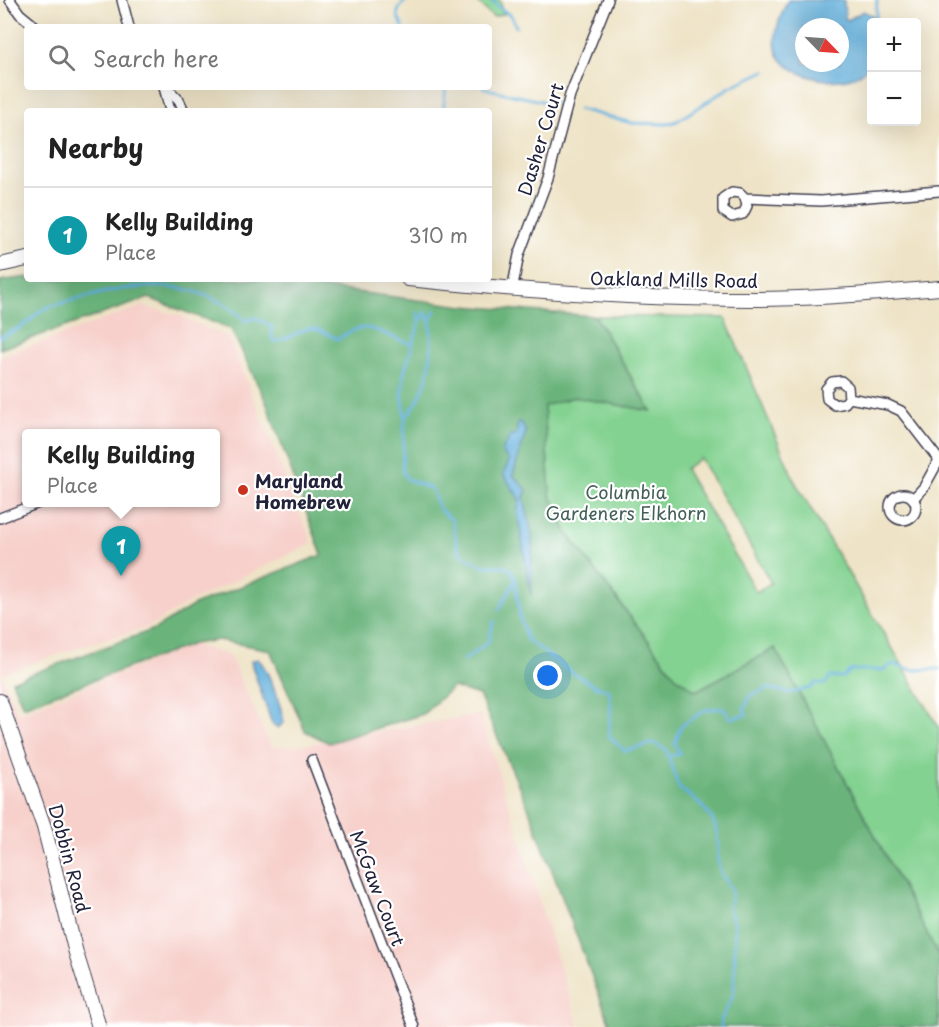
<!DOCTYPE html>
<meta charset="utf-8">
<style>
body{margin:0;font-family:"Playpen Sans",sans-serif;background:#f6f6f6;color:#222}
.controls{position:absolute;right:18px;top:18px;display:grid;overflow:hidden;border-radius:6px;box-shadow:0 6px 24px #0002}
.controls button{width:54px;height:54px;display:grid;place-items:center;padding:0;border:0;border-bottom:2px solid #e0e0e0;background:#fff;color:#222;font:30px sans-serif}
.compass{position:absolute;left:795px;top:18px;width:54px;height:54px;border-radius:50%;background:#fff;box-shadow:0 6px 24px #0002;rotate:115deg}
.you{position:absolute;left:548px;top:676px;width:21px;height:21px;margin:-15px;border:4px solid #fff;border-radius:50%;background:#1a73e8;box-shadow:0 0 0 9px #1a73e833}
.badge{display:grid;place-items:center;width:39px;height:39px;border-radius:50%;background:#c8321e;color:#fff;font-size:20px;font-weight:700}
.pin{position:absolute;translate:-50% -50px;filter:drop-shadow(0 2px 3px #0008)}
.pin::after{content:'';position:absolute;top:32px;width:21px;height:18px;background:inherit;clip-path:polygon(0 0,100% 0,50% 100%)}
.popup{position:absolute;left:22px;top:429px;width:198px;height:78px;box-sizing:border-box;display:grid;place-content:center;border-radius:6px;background:#fff;filter:drop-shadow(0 2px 4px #0005);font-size:20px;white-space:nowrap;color:#767676}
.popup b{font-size:22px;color:#222}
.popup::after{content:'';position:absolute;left:50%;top:100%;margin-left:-12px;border:12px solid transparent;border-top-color:#fff}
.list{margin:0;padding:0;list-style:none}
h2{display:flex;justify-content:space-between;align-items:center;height:78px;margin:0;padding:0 24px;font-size:26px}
h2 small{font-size:20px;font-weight:400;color:#767676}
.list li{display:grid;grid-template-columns:39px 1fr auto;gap:18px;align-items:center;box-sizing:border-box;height:96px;padding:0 24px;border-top:2px solid #e0e0e0}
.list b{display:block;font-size:22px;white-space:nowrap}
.list p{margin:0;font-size:20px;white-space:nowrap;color:#767676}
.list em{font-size:20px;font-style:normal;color:#767676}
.icon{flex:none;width:33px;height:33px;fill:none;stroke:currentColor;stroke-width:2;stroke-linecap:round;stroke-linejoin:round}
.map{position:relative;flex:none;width:939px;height:1027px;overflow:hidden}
.search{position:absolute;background:#fff;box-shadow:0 6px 24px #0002;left:24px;top:24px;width:468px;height:66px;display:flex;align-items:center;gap:15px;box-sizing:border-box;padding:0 21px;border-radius:6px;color:#767676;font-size:22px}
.panel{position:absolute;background:#fff;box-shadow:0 6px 24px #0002;left:24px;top:108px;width:468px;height:174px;border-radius:6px}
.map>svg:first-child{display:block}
.built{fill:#f7d0cb;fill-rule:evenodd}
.green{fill:#83d291;stroke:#527a66;stroke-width:1.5;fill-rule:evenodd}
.forest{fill:#6ab47b;stroke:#466b5b;stroke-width:1.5}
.water{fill:#63b0dc;stroke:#42698c;stroke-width:1.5;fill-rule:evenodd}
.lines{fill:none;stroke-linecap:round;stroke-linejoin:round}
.stream{stroke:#63b0dc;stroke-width:3}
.street-casing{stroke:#413f50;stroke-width:12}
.secondary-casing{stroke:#413f50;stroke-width:16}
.street{stroke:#fff;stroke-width:9}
.secondary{stroke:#fff;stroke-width:14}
.poi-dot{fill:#c8321e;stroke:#fff;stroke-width:2}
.labels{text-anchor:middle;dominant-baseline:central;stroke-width:4.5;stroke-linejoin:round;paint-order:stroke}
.street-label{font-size:18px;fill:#22223b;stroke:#fff}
.poi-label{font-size:18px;font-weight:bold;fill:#22223b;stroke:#fff;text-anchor:start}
.park-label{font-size:18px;fill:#446059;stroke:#fff}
</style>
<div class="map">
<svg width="939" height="1027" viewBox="0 0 939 1027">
<rect width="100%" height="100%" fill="#fff"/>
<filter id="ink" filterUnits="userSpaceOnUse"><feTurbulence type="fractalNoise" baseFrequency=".0167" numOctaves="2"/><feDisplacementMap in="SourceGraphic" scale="12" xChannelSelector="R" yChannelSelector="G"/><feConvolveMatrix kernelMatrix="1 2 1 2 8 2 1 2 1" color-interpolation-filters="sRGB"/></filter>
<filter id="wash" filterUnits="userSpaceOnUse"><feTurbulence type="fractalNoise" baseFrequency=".008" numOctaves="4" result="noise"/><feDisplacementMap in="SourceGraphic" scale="24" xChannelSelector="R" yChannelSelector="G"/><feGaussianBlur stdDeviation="1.35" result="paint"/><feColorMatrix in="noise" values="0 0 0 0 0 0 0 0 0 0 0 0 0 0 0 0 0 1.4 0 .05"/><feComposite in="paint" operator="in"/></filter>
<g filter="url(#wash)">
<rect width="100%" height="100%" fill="#eee3c6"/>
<!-- built -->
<path class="built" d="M142 306 180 316 229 338 312 543 188 603 146 628 91 643 1 674 18 713 193 645 229 655 271 747 304 745 480 714 579 1027H0V357ZM27 434H216V502H27Z"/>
<!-- green -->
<path class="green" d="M475 0H500L504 14 493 17Z
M595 316 725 318 795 482 939 728V956L775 648 696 691 675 676 567 533 550 494 544 406 574 397 651 411ZM700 458 771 583 756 592 685 469Z"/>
<!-- forest -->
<path class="forest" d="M27 277V279H258L464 306 595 316 651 411 574 397 544 406 550 494 567 533 675 676 696 691 775 648 939 956V1027H611L528 807 479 695 453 687 423 714 329 743 305 731 270 650 218 640 193 644 23 706 12 681 155 629 196 604 322 555 266 402 231 329 149 298 0 349V281Z"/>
<!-- water -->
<path class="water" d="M788 0H844L845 18 848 20 863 11 874 16 877 22H872C872 34 875 54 870 64 853 94 783 79 776 49 773 33 781 14 788 0ZM804 27H840V63H804Z
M518 422H521L526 432 513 475 527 490 524 497 532 535 531 595 517 511 520 500 503 474 509 461 502 452 510 436 516 435Z
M257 659C267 664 282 709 284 722L278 728 272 724 252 666 251 661Z"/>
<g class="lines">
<!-- stream -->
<path class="stream" d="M490 0 512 17 516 27
M876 22 877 0
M403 27C395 14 396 10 406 0
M483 87C488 90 548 103 555 103
M578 109 632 123 667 124 677 121 730 87 765 71
M443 111 446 87
M418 313 419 323 404 373 402 392 405 418 402 471 407 479 432 489 440 510 452 520 458 549 464 556 484 566H503L511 570 515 578 520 618 527 640 570 671 595 686 609 690 611 703 609 736 625 751 654 743 666 750 679 788C695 800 714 812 717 834 719 844 716 856 719 867 721 877 728 882 732 891L729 910 735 925 734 993 721 1020V1027
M426 315 430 320 435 310
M419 323 426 312
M0 337C9 333 20 329 28 322 33 319 37 313 42 310 54 304 69 301 82 298 138 282 200 277 246 321L255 318 271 326 273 342C289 341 302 326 315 329 323 330 330 336 338 339 370 315 381 337 413 344
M405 418C430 391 434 356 430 320
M499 610 515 580
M463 661 488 642 494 621
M669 756 680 754 675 744 681 726 705 710 723 708 730 718 746 715 744 708 751 695 768 688 790 693 811 688 815 683 825 684 830 677H843L851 670H883L893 664 912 670 939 669"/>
</g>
</g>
<g filter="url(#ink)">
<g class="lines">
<!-- street casing -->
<g class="street-casing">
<path id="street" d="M10 0 20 14 36 27
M122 0 129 27
M164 87 170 111
M166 87 179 100 184 111
M745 198 747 206 743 214 732 217 723 211V198L732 192 740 193 745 198 821 201 939 191
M512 290 519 255 548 178 570 95 608 0
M849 398 848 387 841 381 832 382 826 389 827 399 835 405 845 403 849 398 888 405 901 411 939 460
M890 507a13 13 0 1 1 26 0a13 13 0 1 1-26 0Z
M913 499 924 487 939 460
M0 518 41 502
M312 760 414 1027"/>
</g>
<!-- secondary casing -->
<g class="secondary-casing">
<path id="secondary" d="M0 265 27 259
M408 279C523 291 637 299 753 299 815 299 877 293 939 288
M0 701 44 827 76 953 99 1027"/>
</g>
<!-- street -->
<use href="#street" class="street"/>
<!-- secondary -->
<use href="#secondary" class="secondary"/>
</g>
</g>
<!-- markers -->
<circle class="poi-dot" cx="243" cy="490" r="6"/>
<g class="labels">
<!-- street labels -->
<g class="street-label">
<text transform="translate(540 139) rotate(-73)">Dasher Court</text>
<text transform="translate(674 279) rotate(1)">Oakland Mills Road</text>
<text transform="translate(70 858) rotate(75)">Dobbin Road</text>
<text transform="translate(378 888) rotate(69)">McGaw Court</text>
</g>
<!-- poi labels -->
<g class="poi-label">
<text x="255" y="480">Maryland<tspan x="255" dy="21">Homebrew</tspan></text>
</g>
<!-- park labels -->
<g class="park-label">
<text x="626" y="491">Columbia<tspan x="626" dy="21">Gardeners Elkhorn</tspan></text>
</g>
</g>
</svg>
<div class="controls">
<button>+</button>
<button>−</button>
</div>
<svg class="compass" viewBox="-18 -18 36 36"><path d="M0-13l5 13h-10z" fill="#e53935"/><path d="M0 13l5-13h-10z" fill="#767676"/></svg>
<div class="you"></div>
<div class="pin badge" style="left:121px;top:576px;background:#0f9aa8">1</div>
<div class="popup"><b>Kelly Building</b>Place</div>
<div class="search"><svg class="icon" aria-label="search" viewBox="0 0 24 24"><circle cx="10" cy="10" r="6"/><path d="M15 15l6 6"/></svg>Search here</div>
<section class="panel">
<h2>Nearby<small></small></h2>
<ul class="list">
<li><span class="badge" style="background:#0f9aa8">1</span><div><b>Kelly Building</b><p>Place</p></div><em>310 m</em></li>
</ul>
</section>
</div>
